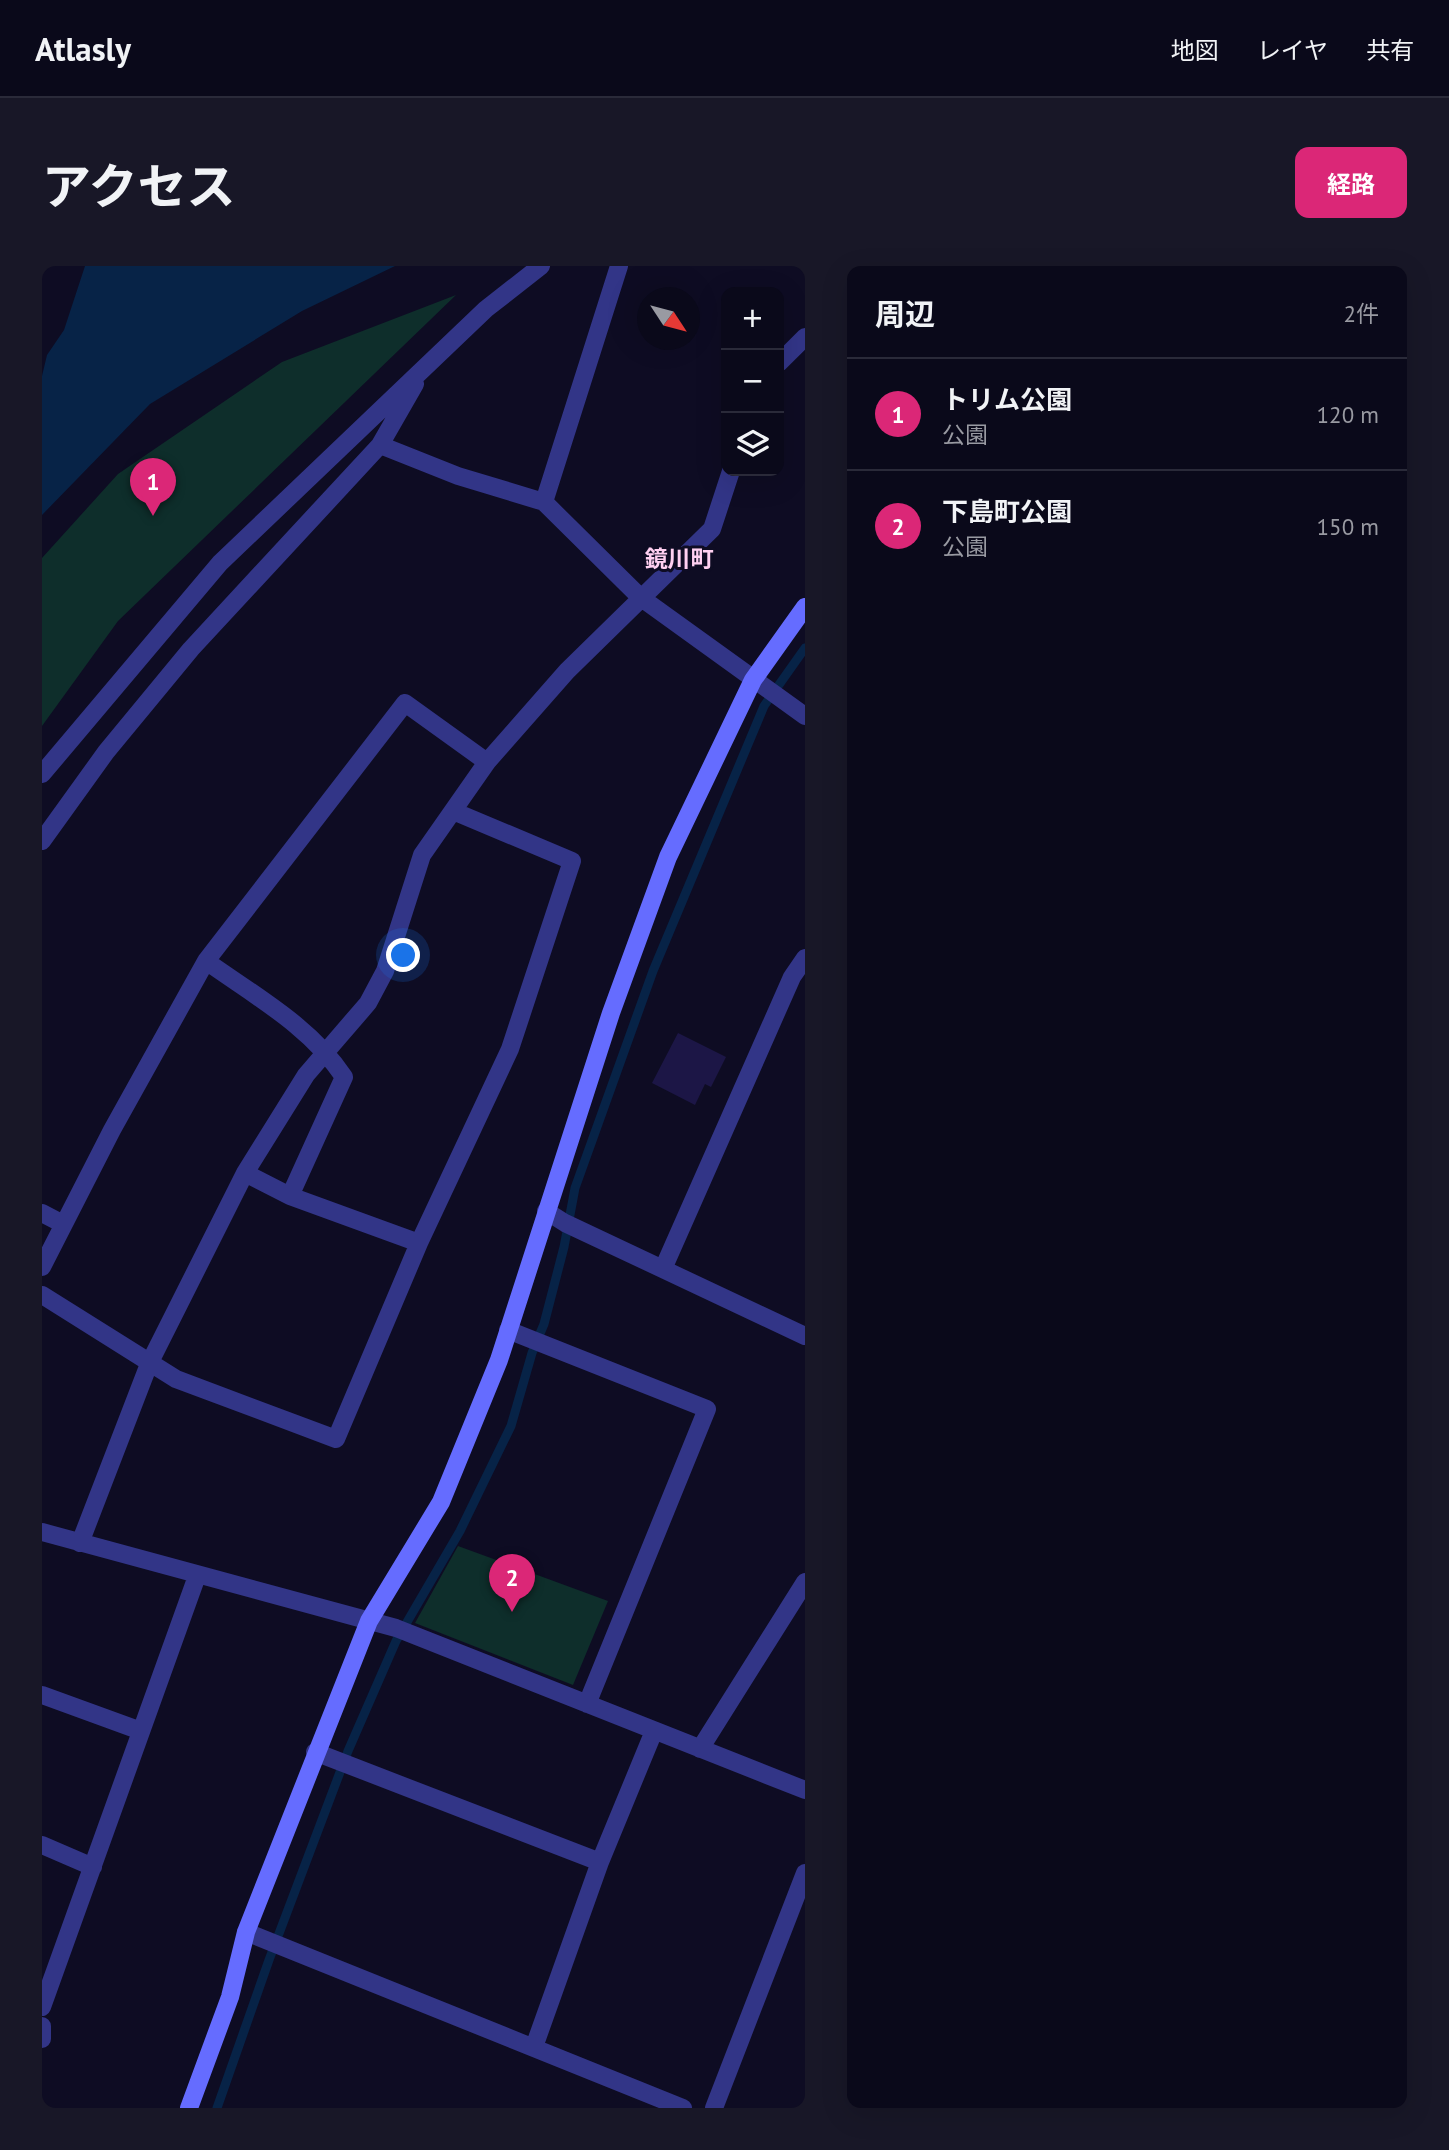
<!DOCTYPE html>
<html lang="ja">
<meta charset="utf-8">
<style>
body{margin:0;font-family:"PT Sans","Noto Sans JP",sans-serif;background:#181727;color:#f1f3f6}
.controls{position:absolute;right:21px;top:21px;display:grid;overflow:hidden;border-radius:14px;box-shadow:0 7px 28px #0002}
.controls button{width:63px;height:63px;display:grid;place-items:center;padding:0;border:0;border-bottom:2px solid #2a2a39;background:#0a091a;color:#f1f3f6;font:35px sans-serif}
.compass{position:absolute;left:595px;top:21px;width:63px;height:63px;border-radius:50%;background:#0a091a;box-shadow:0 7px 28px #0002;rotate:126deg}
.you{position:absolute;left:362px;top:690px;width:24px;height:24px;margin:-18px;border:5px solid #fff;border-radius:50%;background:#1a73e8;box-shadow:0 0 0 10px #1a73e833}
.badge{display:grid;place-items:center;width:46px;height:46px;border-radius:50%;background:#db2777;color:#fff;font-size:23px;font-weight:700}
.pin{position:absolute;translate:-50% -58px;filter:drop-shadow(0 2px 4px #0008)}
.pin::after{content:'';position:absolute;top:37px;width:24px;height:21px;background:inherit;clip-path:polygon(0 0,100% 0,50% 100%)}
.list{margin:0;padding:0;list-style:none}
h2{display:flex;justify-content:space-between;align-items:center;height:91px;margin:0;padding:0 28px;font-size:30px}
h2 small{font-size:23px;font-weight:400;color:#999aa2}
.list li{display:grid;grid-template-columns:46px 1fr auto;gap:21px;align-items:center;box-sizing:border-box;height:112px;padding:0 28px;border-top:2px solid #2a2a39}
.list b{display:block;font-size:26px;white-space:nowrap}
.list p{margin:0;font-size:23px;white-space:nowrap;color:#999aa2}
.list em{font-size:23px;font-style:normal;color:#999aa2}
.icon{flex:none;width:38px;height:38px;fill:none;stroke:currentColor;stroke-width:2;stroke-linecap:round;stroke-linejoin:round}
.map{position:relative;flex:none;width:763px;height:1842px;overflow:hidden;border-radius:14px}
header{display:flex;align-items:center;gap:42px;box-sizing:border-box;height:98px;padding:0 35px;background:#0a091a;border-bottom:2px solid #2a2a39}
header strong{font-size:33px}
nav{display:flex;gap:38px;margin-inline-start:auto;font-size:24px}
.intro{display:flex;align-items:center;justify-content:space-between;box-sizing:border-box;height:168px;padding:0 42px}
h1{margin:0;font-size:49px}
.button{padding:18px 32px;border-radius:14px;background:#db2777;color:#fff;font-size:24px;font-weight:700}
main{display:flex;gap:42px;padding:0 42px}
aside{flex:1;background:#0a091a;border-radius:14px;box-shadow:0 7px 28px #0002}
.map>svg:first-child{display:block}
.green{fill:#0e2e2b}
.water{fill:#072347}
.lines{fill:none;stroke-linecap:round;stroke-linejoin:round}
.stream{stroke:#072347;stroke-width:9}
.building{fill:#1c1646}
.street{stroke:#323587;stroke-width:18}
.secondary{stroke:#656cff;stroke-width:18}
.labels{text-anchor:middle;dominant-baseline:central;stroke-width:6;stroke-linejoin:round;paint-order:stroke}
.quarter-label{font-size:23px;font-weight:bold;fill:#ffd0f1;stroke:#0e0c23}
</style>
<header>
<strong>Atlasly</strong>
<nav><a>地図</a><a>レイヤ</a><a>共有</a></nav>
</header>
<div class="intro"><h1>アクセス</h1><a class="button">経路</a></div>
<main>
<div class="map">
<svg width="763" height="1842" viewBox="0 0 763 1842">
<rect width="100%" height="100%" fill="#0e0c23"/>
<!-- green -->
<path class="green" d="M414 29 76 355 0 460V292L76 208 240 96Z
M416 1280 566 1335 531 1419 373 1357Z"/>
<!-- water -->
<path class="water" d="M43 0H353L260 45 108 138 0 249V110L5 89 22 64Z"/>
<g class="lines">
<!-- stream -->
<path class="stream" d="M175 1842 227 1694 306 1485 354 1375 418 1265 469 1160 490 1087 502 1058 522 981 533 922 611 705 722 440 763 382"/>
</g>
<!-- building -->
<path class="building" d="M636 767 684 791 669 821 663 818 653 839 610 817Z"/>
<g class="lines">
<!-- street -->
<path class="street" d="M577 0 502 236 598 331 763 450
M737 97 763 71
M373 118 338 179 416 210 502 236
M0 508 178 297 444 43 499 0
M0 575 64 486 149 383 338 179
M164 695 363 437 445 496
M504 945 523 957 763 1070
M0 947 21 958
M377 977 468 783 530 595 411 545
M0 1001 70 864 164 695C213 730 268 760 302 811L248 930
M621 1003 750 711 763 692
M0 1029 134 1113 294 1173 377 977 248 930 203 907
M466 1064 665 1143 545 1438
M0 1266 354 1362 763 1524
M38 1277 107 1098 203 907 264 809 326 737 343 705 380 589 445 496 525 405 670 263 689 205
M0 1429 99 1465
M658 1483 763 1316
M273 1486 558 1596 612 1465
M0 1579 51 1601
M204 1666 641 1842
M0 1741 155 1310
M0 1760V1773
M492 1781 558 1596
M672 1842 763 1607"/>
<!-- secondary -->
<path class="secondary" d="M147 1842 188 1731 204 1666 327 1355 399 1236 457 1094 569 747 626 591 711 414 763 341"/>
</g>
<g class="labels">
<!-- quarter labels -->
<g class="quarter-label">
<text x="637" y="292">鏡川町</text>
</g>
</g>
</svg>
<div class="controls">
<button>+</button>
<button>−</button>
<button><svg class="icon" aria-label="layers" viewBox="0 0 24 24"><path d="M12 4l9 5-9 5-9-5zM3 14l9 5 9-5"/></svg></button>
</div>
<svg class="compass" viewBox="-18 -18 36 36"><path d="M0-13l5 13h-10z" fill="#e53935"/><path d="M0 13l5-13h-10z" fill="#999aa2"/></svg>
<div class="you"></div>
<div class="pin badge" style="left:111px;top:250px">1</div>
<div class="pin badge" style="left:470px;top:1346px">2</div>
</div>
<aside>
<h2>周辺<small>2件</small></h2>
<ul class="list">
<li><span class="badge">1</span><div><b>トリム公園</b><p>公園</p></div><em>120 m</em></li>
<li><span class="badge">2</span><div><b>下島町公園</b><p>公園</p></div><em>150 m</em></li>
</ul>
</aside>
</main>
